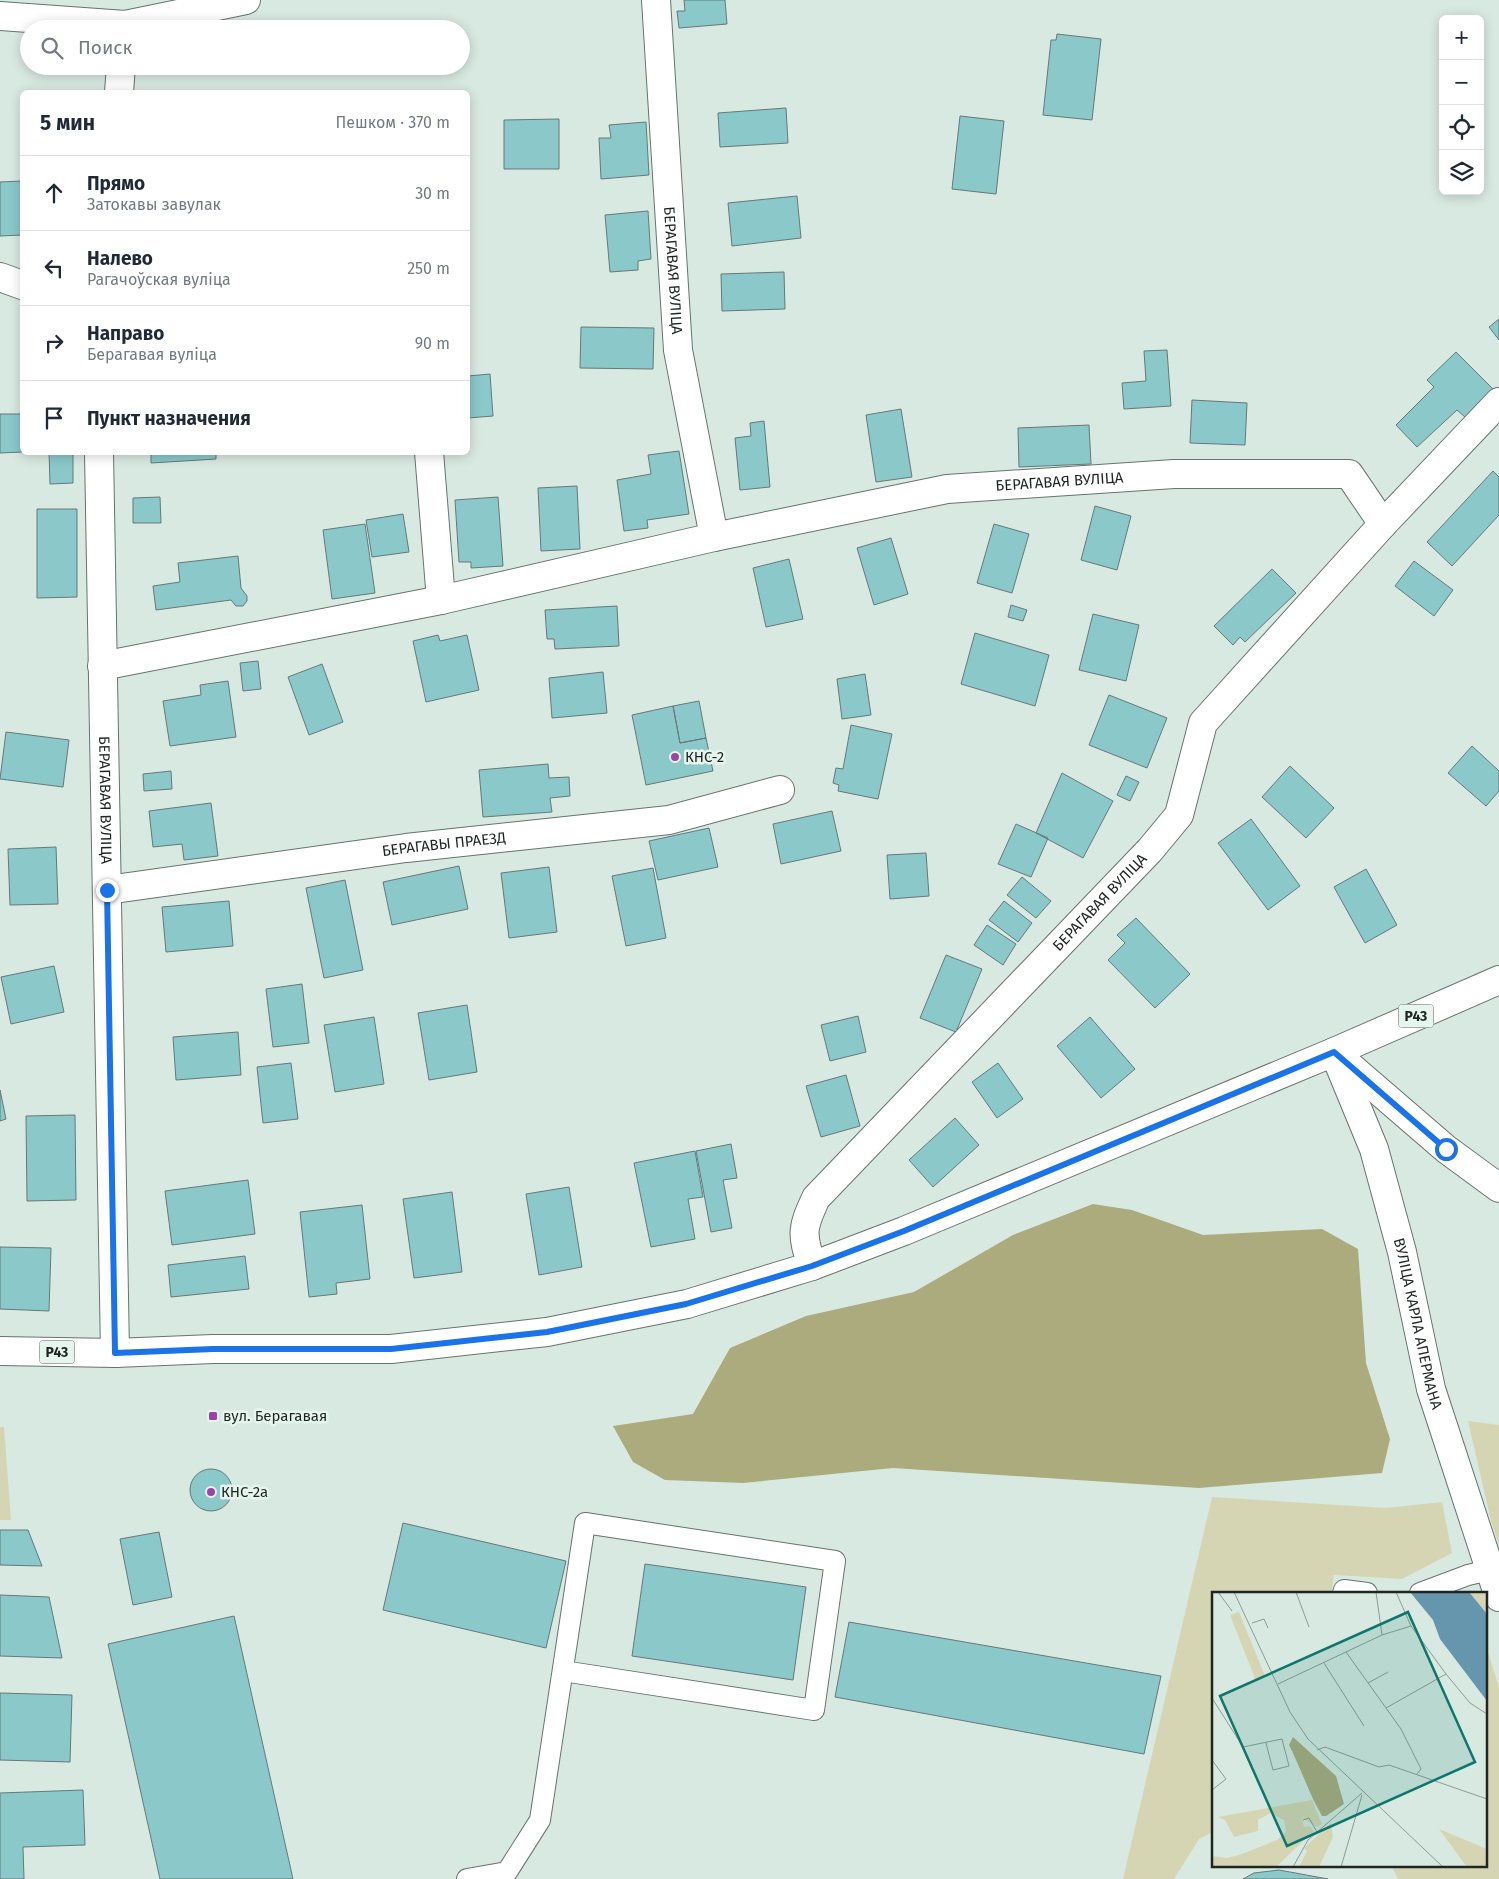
<!DOCTYPE html>
<html lang="ru">
<meta charset="utf-8">
<style>
body{margin:0;font-family:"Fira Sans",sans-serif;background:#f6f6f7;color:#1f2937}
.controls{position:absolute;right:15px;top:15px;display:grid;overflow:hidden;border-radius:8px;box-shadow:0 2px 12px #0003}
.controls button{width:45px;height:45px;display:grid;place-items:center;padding:0;border:0;border-bottom:1px solid #e0e1e3;background:#fff;color:#1f2937;font:25px sans-serif}
.stop{position:absolute;width:15px;height:15px;margin:-11px;border:4px solid #1a73e8;border-radius:50%;background:#fff}
.stop.end{background:#1a73e8;border-color:#fff;box-shadow:0 1px 5px #0008}
.list{margin:0;padding:0;list-style:none}
h2{display:flex;justify-content:space-between;align-items:center;height:65px;margin:0;padding:0 20px;font-size:21px}
h2 small{font-size:16px;font-weight:400;color:#747a83}
.list li{display:grid;grid-template-columns:32px 1fr auto;gap:15px;align-items:center;box-sizing:border-box;height:75px;padding:0 20px;border-top:1px solid #e0e1e3}
.list b{display:block;font-size:19px;white-space:nowrap}
.list p{margin:0;font-size:16px;white-space:nowrap;color:#747a83}
.list em{font-size:16px;font-style:normal;color:#747a83}
.icon{flex:none;width:28px;height:28px;fill:none;stroke:currentColor;stroke-width:2;stroke-linecap:round;stroke-linejoin:round}
.map{position:relative;flex:none;width:1499px;height:1879px;overflow:hidden}
.search{position:absolute;background:#fff;box-shadow:0 2px 12px #0003;left:20px;top:20px;width:450px;height:55px;display:flex;align-items:center;gap:12px;box-sizing:border-box;padding:0 18px;border-radius:28px;color:#747a83;font-size:19px}
.panel{position:absolute;background:#fff;box-shadow:0 2px 12px #0003;left:20px;top:90px;width:450px;height:365px;border-radius:8px}
.map>svg:first-child{display:block}
.green{fill:#d6d5b3}
.forest{fill:#acab7d}
.building{fill:#8ac8ca;stroke:#677879}
.lines{fill:none;stroke-linecap:round;stroke-linejoin:round}
.lane-casing{stroke:#66746e;stroke-width:22}
.street-casing{stroke:#66746e;stroke-width:30}
.primary-casing{stroke:#66746e;stroke-width:30}
.lane{stroke:#fff;stroke-width:20}
.street{stroke:#fff;stroke-width:28}
.primary{stroke:#fff;stroke-width:28}
.route{stroke:#1a73e8;stroke-width:6}
.poi-dot{fill:#9c42ad;stroke:#e6f6ef;stroke-width:2}
.labels{text-anchor:middle;dominant-baseline:central;stroke-width:5;stroke-linejoin:round;paint-order:stroke}
.shield{fill:#e6f6ef;stroke:#5b6460;stroke-width:1}
.shield-label{font-size:14px;font-weight:bold;fill:#1f2523}
.street-label{font-size:15px;fill:#1f2523;stroke:#e6f6ef}
.poi-label{font-size:15px;fill:#1f2523;stroke:#e6f6ef;text-anchor:start}
.inset-road{fill:none;stroke:#8e9b96;stroke-width:1}
.view{fill:#0f766e;fill-opacity:0.15;stroke:#0f766e;stroke-width:2.5}
.inset-edge{fill:none;stroke:#1f2523;stroke-width:2.5}
</style>
<div class="map">
<svg width="1499" height="1879" viewBox="0 0 1499 1879">
<rect width="100%" height="100%" fill="#d8e9e2"/>
<!-- green -->
<path class="green" d="M1468 1421 1499 1425V1545L1491 1521Z
M0 1427H4L11 1520H0Z
M1212 1497 1386 1508 1442 1502 1452 1553 1402 1579 1334 1575 1331 1593H1213V1832L1199 1839 1174 1879H1123Z
M1485 1643 1499 1687V1879H1398L1391 1865H1485Z"/>
<!-- forest -->
<path class="forest" d="M1093 1204 1132 1210 1203 1235 1322 1229 1358 1249 1366 1363 1390 1439 1382 1473 1199 1488 893 1468 743 1483 665 1480 633 1462 613 1426 693 1414 730 1348 806 1316 914 1292 1013 1235Z"/>
<!-- building -->
<path class="building" d="M684 0H725L727 24 679 28 677 11H685Z
M1057 34 1101 39 1092 120 1043 115 1051 40H1056Z
M786 108 788 143 720 147 718 113Z
M960 116 1004 121 996 194 952 189Z
M559 119V169H504V120Z
M646 122 649 175 601 179 599 138H611L609 125Z
M22 181V235L0 236V182Z
M797 196 801 238 732 246 728 203Z
M648 211 651 259 638 261V270L610 272 605 215Z
M784 272 785 309 722 311 721 274Z
M1499 319V340L1489 327Z
M581 327 654 328 653 369 580 368Z
M1167 350 1171 406 1124 409 1122 383 1146 381 1144 351Z
M1456 352 1493 389 1465 417 1457 410 1417 447 1396 425 1434 387 1427 380Z
M490 374 493 416 468 418V376Z
M1192 400 1247 403 1245 445 1190 443Z
M901 409 912 477 876 482 866 415Z
M0 414H22V452L0 453Z
M764 421 770 487 740 490 735 438 751 436 750 423Z
M1089 425 1091 464 1019 467 1018 428Z
M679 451 689 514 647 520 648 528 624 531 617 480 651 474 648 455Z
M49 452H73V483L50 484Z
M151 452H216V459L151 463Z
M1493 471 1499 477V515L1452 566 1427 542Z
M577 486 580 549 541 551 538 488Z
M160 497 161 523H133V498Z
M498 497 503 566 471 568V562H459L455 500Z
M1095 506 1131 516 1117 570 1081 560Z
M37 509H77V597L37 598Z
M403 514 409 552 372 557 366 520Z
M365 524 375 593 332 599 323 530Z
M994 524 1029 534 1012 593 977 583Z
M891 538 908 594 874 605 857 548Z
M238 556 241 588 247 596V601L243 606H236L231 600 156 610 153 586 180 582 178 563Z
M789 559 803 619 766 627 753 568Z
M1414 561 1453 590 1434 616 1395 586Z
M1272 569 1296 593 1245 642 1240 637 1233 645 1214 626Z
M1011 605 1027 610 1023 621 1008 617Z
M617 606 619 646 555 649 554 639H547L545 610Z
M1093 614 1139 625 1126 681 1079 670Z
M975 633 1049 655 1035 706 961 684Z
M438 635 440 641 467 635 479 690 426 702 413 641Z
M258 661 261 689 243 691 240 663Z
M322 664 343 722 309 735 288 677Z
M603 672 607 713 552 718 549 678Z
M865 674 871 715 842 719 837 679Z
M228 681 236 737 170 746 163 701 201 695 200 685Z
M1109 695 1167 718 1147 768 1089 745Z
M699 701 706 738 680 743 673 706Z
M673 706 680 743 706 738 713 771 646 785 632 715Z
M851 725 892 734 878 799 838 791 839 785 833 783 836 768 843 769Z
M6 732 69 740 63 787 0 779Z
M1472 746 1499 771V791L1486 806 1448 773Z
M548 764 549 778 569 777 570 796 550 798 552 812 483 817 479 770Z
M1290 766 1334 808 1306 838 1262 797Z
M171 771 172 789 144 791 143 774Z
M1062 773 1113 801 1083 858 1036 833Z
M1126 776 1139 782 1130 801 1117 795Z
M211 803 218 856 184 860 182 844 153 847 149 811Z
M832 811 841 851 781 864 773 824Z
M1251 819 1300 886 1268 910 1218 843Z
M1016 824 1048 838 1031 877 998 864Z
M709 828 718 867 658 880 649 841Z
M56 847 58 904 10 905 8 849Z
M926 853 929 896 890 899 887 855Z
M459 866 468 909 392 925 383 882Z
M549 867 557 932 509 938 501 873Z
M653 868 666 938 626 946 612 876Z
M1366 869 1397 925 1365 943 1334 887Z
M1022 877 1051 901 1036 918 1007 895Z
M345 880 363 970 324 978 306 888Z
M229 901 233 946 166 952 162 907Z
M1004 901 1032 923 1018 942 989 920Z
M1136 918 1190 974 1155 1008 1108 960 1125 943 1117 935Z
M987 925 1016 944 1003 965 974 945Z
M946 955 982 969 956 1032 920 1018Z
M54 966 64 1012 11 1024 1 977Z
M302 984 309 1043 273 1047 266 989Z
M467 1005 477 1072 429 1080 418 1013Z
M858 1016 866 1052 830 1061 821 1025Z
M374 1017 384 1084 335 1092 324 1025Z
M1090 1017 1135 1069 1101 1098 1057 1046Z
M238 1032 241 1075 176 1080 173 1037Z
M291 1063 298 1119 263 1123 257 1067Z
M998 1063 1023 1099 997 1118 972 1082Z
M846 1075 860 1126 821 1137 806 1086Z
M0 1090 6 1119 0 1121Z
M75 1115 76 1200 27 1201 26 1116Z
M955 1118 979 1145 933 1187 909 1160Z
M731 1144 737 1178 723 1180 732 1228 711 1232 696 1151Z
M695 1151 703 1197 688 1199 695 1239 651 1247 634 1163Z
M248 1180 255 1234 172 1245 165 1191Z
M569 1187 582 1267 539 1275 526 1194Z
M452 1192 462 1272 414 1278 403 1199Z
M362 1205 370 1279 336 1283 337 1294 309 1297 300 1212Z
M0 1247 51 1248 49 1311 0 1309Z
M245 1256 249 1289 171 1297 168 1265Z
M190 1490a21 21 0 1 1 42 0a21 21 0 1 1-42 0Z
M403 1523 566 1561 546 1648 383 1610Z
M0 1530H28L42 1566 0 1565Z
M159 1532 172 1597 133 1605 120 1539Z
M645 1564 806 1587 793 1680 632 1656Z
M0 1595 49 1597 62 1658 0 1656Z
M234 1616 293 1879H160L108 1644Z
M849 1622 1161 1676 1144 1754 835 1697Z
M0 1693 72 1695 70 1762 0 1760Z
M83 1790 85 1845 23 1847 24 1879H0V1793Z
M1279 1870 1328 1879H1243L1254 1873Z"/>
<g class="lines">
<!-- lane casing -->
<g class="lane-casing">
<path id="lane" d="M1343 1593 1344 1590 1367 1593
M1420 1593 1468 1575 1490 1570
M467 1879 507 1872 540 1820 585 1523 835 1561 814 1710 563 1671"/>
</g>
<!-- street casing -->
<g class="street-casing">
<g id="street">
<path id="s1" d="M656 0 678 350 714 537"/>
<path d="M0 16 125 25 246 0"/>
<path d="M119 92 121 66"/>
<path d="M0 277 22 285"/>
<path id="s2" d="M99 452 115 1353"/>
<path d="M429 452 441 600"/>
<path id="s3" d="M102 666 441 600 714 537 947 489 1174 474H1349L1383 524"/>
<path id="s4" d="M107 890 406 848 669 820 780 790"/>
<path id="s5" d="M1334 1052 1374 1149 1402 1252 1431 1389 1499 1597"/>
<path d="M1337 1055 1446 1149 1499 1188"/>
<path id="s6" d="M812 1266C801 1233 802 1228 816 1198L1150 850 1179 815 1203 723 1383 524 1499 402"/>
</g>
</g>
<!-- primary casing -->
<g class="primary-casing">
<path id="primary" d="M0 1351 115 1353 213 1349H391L547 1332 687 1304 812 1266 904 1231 1334 1052 1499 980"/>
</g>
<!-- lane -->
<use href="#lane" class="lane"/>
<!-- street -->
<use href="#street" class="street"/>
<!-- primary -->
<use href="#primary" class="primary"/>
</g>
<g class="lines">
<!-- route -->
<path class="route" d="M107 890 115 1353 213 1349H391L547 1332 686 1304 812 1266 904 1231 1334 1052 1446 1149"/>
</g>
<!-- markers -->
<g class="poi-dot">
<circle cx="675" cy="757" r="5"/>
<rect x="208" y="1411" width="10" height="10" rx="2.5"/>
<circle cx="211" cy="1492" r="5"/>
</g>
<g class="labels">
<!-- shield labels -->
<g class="shield">
<rect x="1398.5" y="1004.5" width="35" height="23" rx="4"/>
<rect x="39.5" y="1340.5" width="35" height="23" rx="4"/>
</g>
<g class="shield-label">
<text x="1416" y="1016">Р43</text>
<text x="57" y="1352">Р43</text>
</g>
<!-- street labels -->
<g class="street-label">
<text stroke="none"><textPath href="#s1" startOffset="271">БЕРАГАВАЯ ВУЛІЦА</textPath></text>
<text stroke="none"><textPath href="#s3" startOffset="976">БЕРАГАВАЯ ВУЛІЦА</textPath></text>
<text stroke="none"><textPath href="#s2" startOffset="348">БЕРАГАВАЯ ВУЛІЦА</textPath></text>
<text stroke="none"><textPath href="#s4" startOffset="340">БЕРАГАВЫ ПРАЕЗД</textPath></text>
<text stroke="none"><textPath href="#s6" startOffset="481">БЕРАГАВАЯ ВУЛІЦА</textPath></text>
<text stroke="none"><textPath href="#s5" startOffset="285">ВУЛІЦА КАРЛА АПЕРМАНА</textPath></text>
</g>
<!-- poi labels -->
<g class="poi-label">
<text x="685" y="757">КНС-2</text>
<text x="223" y="1416">вул. Берагавая</text>
<text x="221" y="1492">КНС-2а</text>
</g>
</g>
<!-- overview -->
<g transform="translate(1212 1592)">
<rect width="275" height="275" fill="#d8e9e2"/>
<path d="M256 0H275V27ZM27 20 53 84 44 89 18 23ZM100 208 110 232 105 235 90 226 92 235 98 234 102 239 64 275H0V264L15 266 30 262 65 248 74 240 72 228 58 221 46 228V239L22 245 13 228 6 225ZM119 231 121 245 107 275H87L95 259 92 256ZM227 237 275 257V275H255Z" fill="#d6d5b3"/>
<path d="M81 145 124 184 132 212 114 224H110L101 207 81 161 77 153Z" fill="#acab7d"/>
<path d="M198 0H257L275 22V109L228 47 221 28Z" fill="#6596ad"/>
<path class="inset-road" d="M6 0 20 19M22 0 78 120 96 147 231 275M84 0 97 35M164 0 170 43M184 0 199 34 234 82 258 111 275 122M40 31 52 27 56 36M134 60 189 137 209 177 205 182M112 71 152 134M156 91 176 80M66 92 170 43 199 34M0 106 31 155 70 147 77 174 61 178 54 151M174 116 234 82M105 158 113 155 167 175 177 173 275 207M0 168 14 187 0 198M91 228 97 226 105 240M81 275 96 248 150 201M129 275 150 203"/>
<path class="view" d="M196 20 263 170 75 254 8 104Z"/>
<rect width="275" height="275" class="inset-edge"/>
</g>
</svg>
<div class="controls">
<button>+</button>
<button>−</button>
<button><svg class="icon" aria-label="locate" viewBox="0 0 24 24"><circle cx="12" cy="12" r="6"/><path d="M12 2v4M12 18v4M2 12h4M18 12h4"/></svg></button>
<button><svg class="icon" aria-label="layers" viewBox="0 0 24 24"><path d="M12 4l9 5-9 5-9-5zM3 14l9 5 9-5"/></svg></button>
</div>
<div class="stop" style="left:1446px;top:1149px"></div>
<div class="stop end" style="left:107px;top:890px"></div>
<div class="search"><svg class="icon" aria-label="search" viewBox="0 0 24 24"><circle cx="10" cy="10" r="6"/><path d="M15 15l6 6"/></svg>Поиск</div>
<section class="panel">
<h2>5 мин<small>Пешком · 370 m</small></h2>
<ul class="list">
<li><svg class="icon" aria-label="ahead" viewBox="0 0 24 24"><path d="M12 20V5M6 11l6-6 6 6"/></svg><div><b>Прямо</b><p>Затокавы завулак</p></div><em>30 m</em></li>
<li><svg class="icon" aria-label="left" viewBox="0 0 24 24"><path d="M17 20v-9H6M10 6l-5 5 5 5"/></svg><div><b>Налево</b><p>Рагачоўская вуліца</p></div><em>250 m</em></li>
<li><svg class="icon" aria-label="right" viewBox="0 0 24 24"><path d="M7 20v-9h11M14 6l5 5-5 5"/></svg><div><b>Направо</b><p>Берагавая вуліца</p></div><em>90 m</em></li>
<li><svg class="icon" aria-label="arrive" viewBox="0 0 24 24"><path d="M6 21V4h12l-3 4 3 4H6"/></svg><div><b>Пункт назначения</b></div></li>
</ul>
</section>
</div>
